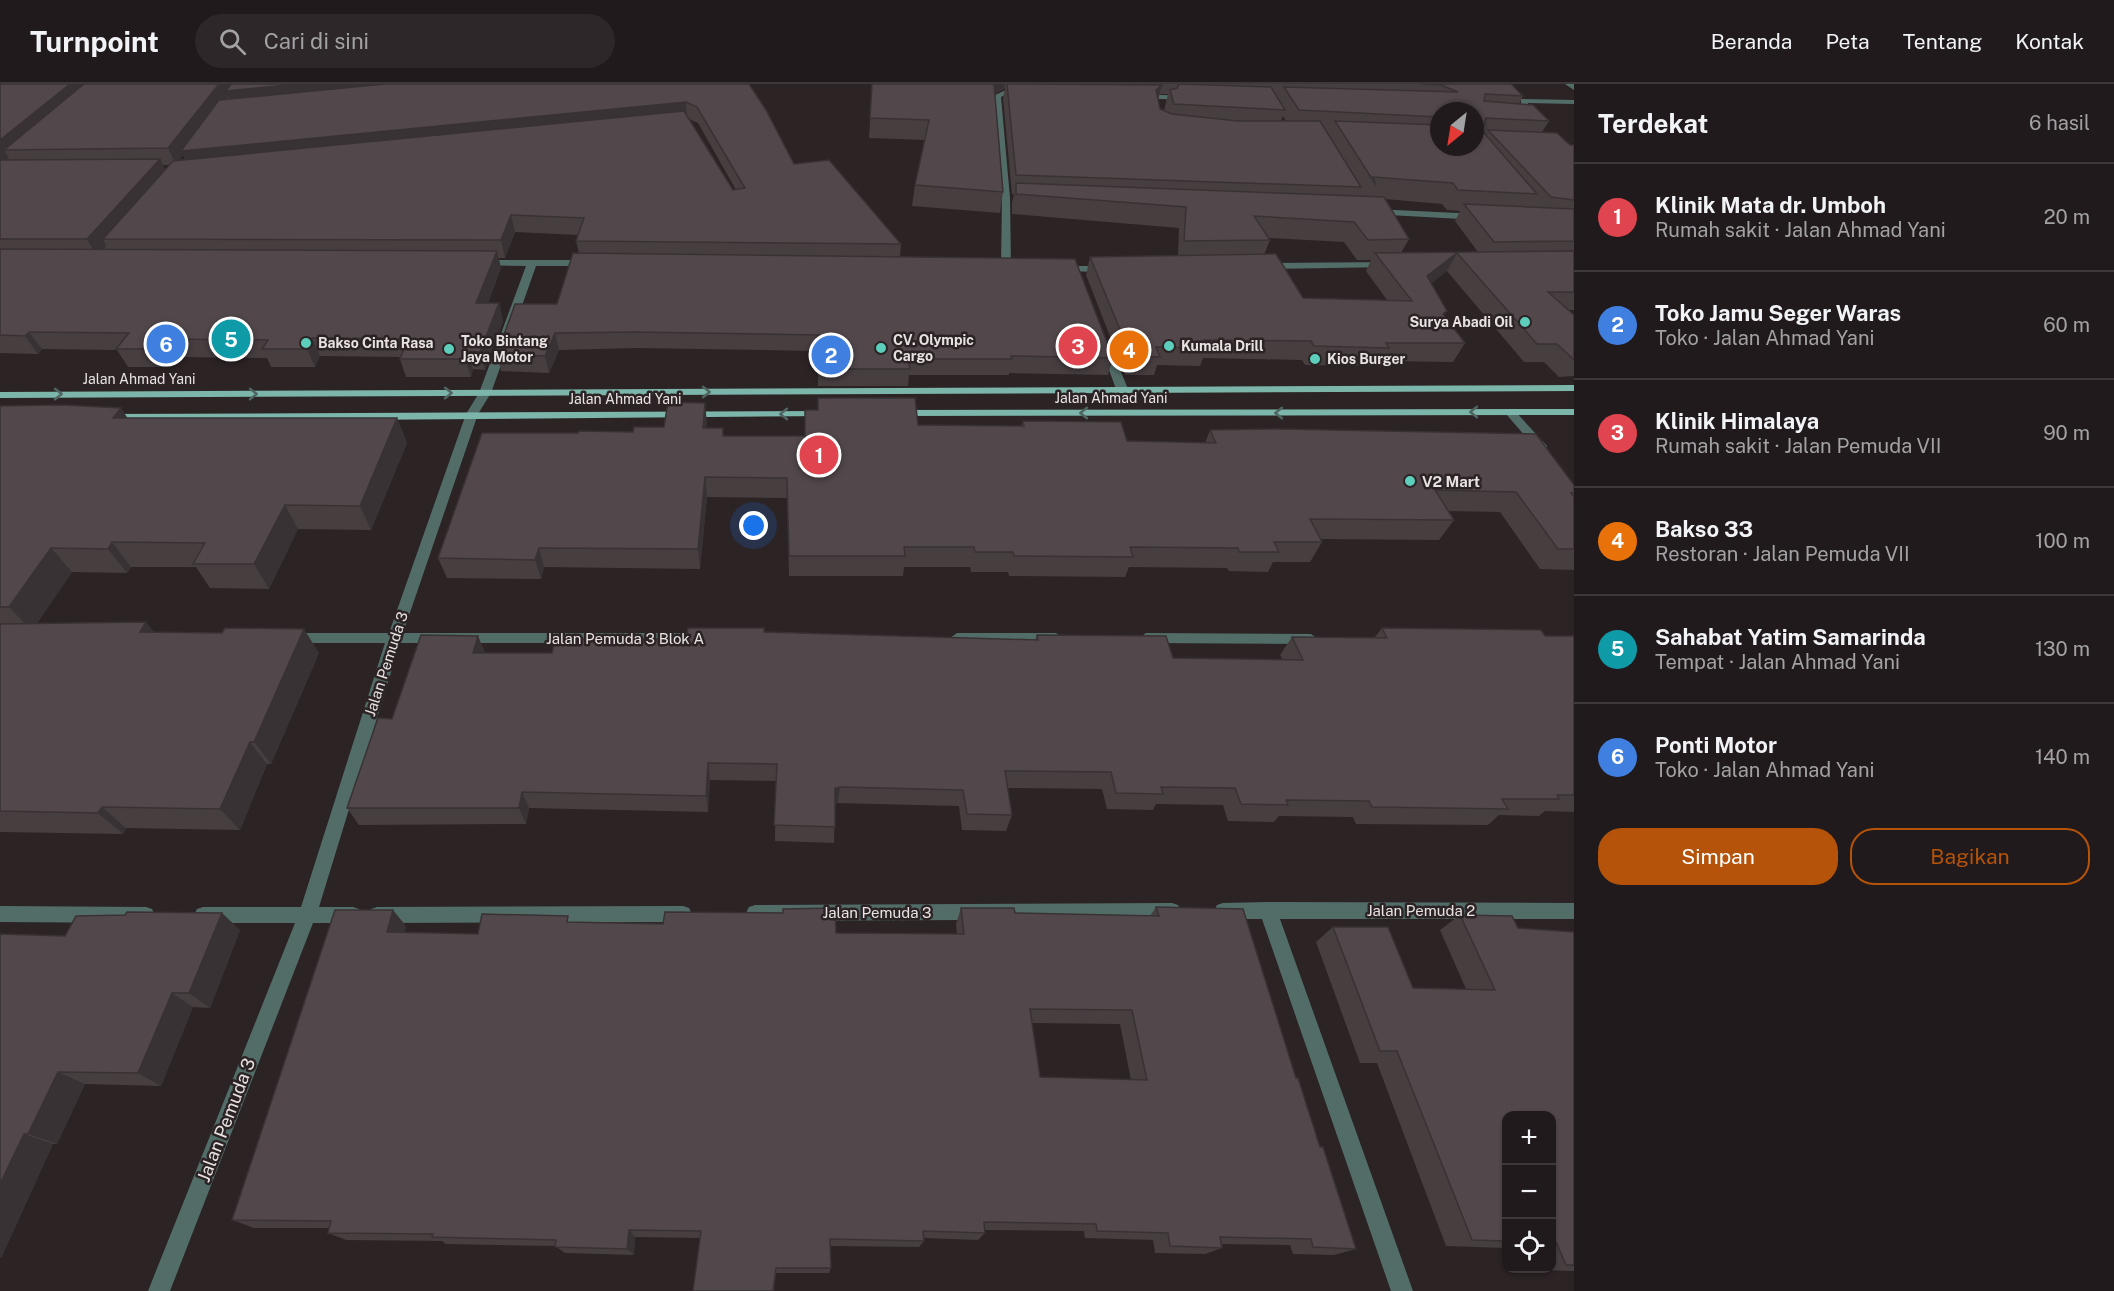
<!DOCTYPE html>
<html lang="id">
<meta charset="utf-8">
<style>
body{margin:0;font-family:"Public Sans",sans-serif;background:#2d2729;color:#f1f3f6}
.controls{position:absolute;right:18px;bottom:18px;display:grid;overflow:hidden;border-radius:12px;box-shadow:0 2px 4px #0004}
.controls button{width:54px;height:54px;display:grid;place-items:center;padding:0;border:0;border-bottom:2px solid #3e383b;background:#211a1c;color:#f1f3f6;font:30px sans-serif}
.compass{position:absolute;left:1430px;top:18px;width:54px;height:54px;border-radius:50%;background:#211a1c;box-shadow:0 2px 4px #0004;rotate:210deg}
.you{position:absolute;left:754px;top:442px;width:21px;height:21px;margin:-15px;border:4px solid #fff;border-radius:50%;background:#1a73e8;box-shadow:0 0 0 9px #1a73e833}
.badge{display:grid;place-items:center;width:39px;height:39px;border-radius:50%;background:#b45309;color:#fff;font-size:20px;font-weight:700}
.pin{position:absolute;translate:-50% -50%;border:3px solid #fff;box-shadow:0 2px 6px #0006}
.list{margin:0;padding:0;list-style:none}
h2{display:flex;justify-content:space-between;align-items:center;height:78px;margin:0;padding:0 24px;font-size:26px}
h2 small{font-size:20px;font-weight:400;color:#a2a1a3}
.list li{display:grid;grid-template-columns:39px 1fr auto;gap:18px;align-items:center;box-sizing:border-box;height:108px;padding:0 24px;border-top:2px solid #3e383b}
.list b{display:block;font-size:22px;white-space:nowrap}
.list p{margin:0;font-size:20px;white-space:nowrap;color:#a2a1a3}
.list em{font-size:20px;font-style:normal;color:#a2a1a3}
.actions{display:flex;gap:12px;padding:18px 24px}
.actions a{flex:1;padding:14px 0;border:2px solid #b45309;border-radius:24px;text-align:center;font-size:21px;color:#b45309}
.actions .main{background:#b45309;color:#fff}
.icon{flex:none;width:33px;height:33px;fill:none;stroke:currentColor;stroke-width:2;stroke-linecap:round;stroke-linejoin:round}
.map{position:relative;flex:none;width:1574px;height:1207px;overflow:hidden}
header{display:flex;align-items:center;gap:36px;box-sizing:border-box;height:84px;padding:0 30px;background:#211a1c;border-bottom:2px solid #3e383b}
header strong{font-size:28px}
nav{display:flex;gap:33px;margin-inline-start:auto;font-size:21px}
.search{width:420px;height:54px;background:#2d2729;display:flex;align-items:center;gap:15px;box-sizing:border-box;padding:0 21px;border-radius:33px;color:#a2a1a3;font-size:22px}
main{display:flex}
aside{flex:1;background:#211a1c}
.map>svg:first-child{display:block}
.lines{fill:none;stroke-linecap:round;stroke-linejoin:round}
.minor{fill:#526d68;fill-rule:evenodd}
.tertiary{fill:#526d68;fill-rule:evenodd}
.primary{fill:#7cb6aa;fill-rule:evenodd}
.wall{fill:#473e40;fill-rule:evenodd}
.shaded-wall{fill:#393234}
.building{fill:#52484b;stroke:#393234;stroke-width:1.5;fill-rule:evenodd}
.oneway{stroke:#506561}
.poi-dot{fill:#5ccebb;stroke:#2c2325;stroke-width:2}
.labels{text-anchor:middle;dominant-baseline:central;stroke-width:5;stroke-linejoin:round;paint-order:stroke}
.far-poi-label{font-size:14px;font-weight:bold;fill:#e8e2e3;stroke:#2c2325;text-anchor:start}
.far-street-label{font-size:14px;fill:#e8e2e3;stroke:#2c2325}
.poi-label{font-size:15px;font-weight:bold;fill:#e8e2e3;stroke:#2c2325;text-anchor:start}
.street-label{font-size:15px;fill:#e8e2e3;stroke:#2c2325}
.near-street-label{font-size:18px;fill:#e8e2e3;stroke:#2c2325}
</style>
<header>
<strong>Turnpoint</strong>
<div class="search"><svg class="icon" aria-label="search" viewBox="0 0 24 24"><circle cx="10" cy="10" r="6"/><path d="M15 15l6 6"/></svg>Cari di sini</div>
<nav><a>Beranda</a><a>Peta</a><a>Tentang</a><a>Kontak</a></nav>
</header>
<main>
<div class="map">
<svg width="1574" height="1207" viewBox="0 0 1574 1207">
<rect width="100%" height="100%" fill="#2c2325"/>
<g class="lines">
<!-- minor -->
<path class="minor" d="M1008 5 1029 7 1009 9 1001 13 1010 114 1011 184 1006 187 1001 184 1002 114 993 12Z
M1139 10 1187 12 1191 14 1187 16 1136 14Z
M1521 15 1574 16V20L1528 19 1529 27 1536 36 1532 38 1521 27Z
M1374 125 1479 130 1484 133 1479 136 1371 130 1370 128Z
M480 176H591L596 179 591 182H536L491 309 478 330 403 549H705L712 554 705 559H400L319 823H353L359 825 362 831 359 837 353 839H313L170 1207H148L295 839H203L197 837 194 831 197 825 203 823H301L385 559H291L284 554 291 549H389L466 330 479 309 526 182 477 181 475 179Z
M1392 178 1394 180 1389 183 1263 185 1258 182 1263 179Z
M1059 182H1107L1112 185 1107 188 1056 187V183Z
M1101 259 1110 261 1128 305 1126 307 1122 308 1116 305 1100 261Z
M1510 325 1514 326 1547 362V368H1539L1506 330V326Z
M957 549H1056L1063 554 1056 559H957L950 554Z
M1146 549 1311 550 1318 555 1311 560 1146 559 1139 554Z
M1268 818 1574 819V835H1280L1413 1207H1391L1262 835H1223L1217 833 1214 827 1217 821 1223 819Z
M1172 819 1178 821 1181 827 1178 833 1172 835 755 837 749 835 746 829 749 823 755 821Z
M0 822 146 823 152 825 155 831 152 837 146 839 0 838Z
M683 822 689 824 692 830 689 836 683 838 377 839 371 837 368 831 371 825 377 823Z"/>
<!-- tertiary -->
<path class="tertiary" d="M1565 0H1574V6Z"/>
<!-- primary -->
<path class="primary" d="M1574 301V307L0 314V308Z
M1574 325V331L896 332 890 329 896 326Z
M824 327 830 330 828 332 107 338 101 334 107 330Z"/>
</g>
<!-- wall -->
<path class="wall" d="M0 0 749 1 794 80 901 160 900 173 1113 274 1108 291 1009 289V291H909L908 302H818V267L636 264 559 266 549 289 501 287 497 270 557 220 579 169 576 157 578 151 515 148 505 174H498L501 184 488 219H499L503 237 485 286 473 285 471 293H406L400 275V273L320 272 315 283H271L267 274 178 273 171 283H128L117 266 42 265 38 270 0 269ZM689 35 698 39 736 106H733ZM183 71 185 75 179 76ZM163 81H169L165 86Z
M872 0H1511L1523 12 1519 20 1549 37 1542 48 1570 61H1574V226H1568L1574 231V292L1559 293 1544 278H1524L1447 187 1431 199 1444 232 1465 259 1453 278 1382 277 1379 282 1305 281 1302 276 1203 274 1200 282 1157 281 1154 291H1125L1086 191 1090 173 1178 172 1179 144 1012 130V119L1014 110H1012L1003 14 1005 4 995 10 1003 108 1000 129 912 122 915 101 925 56 869 54ZM1160 10H1168L1164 27 1160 25 1158 16ZM1439 27H1475L1439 63ZM1283 32 1286 37H1281ZM1385 115 1442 120 1447 126 1460 127 1455 137 1478 168 1401 169 1409 155ZM1268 154 1344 158 1357 176H1371L1366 187 1387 216 1303 214 1264 171 1270 156Z
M705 319 706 344 724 352H805L918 341 1021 342 1023 337 1127 357 1205 359 1210 346 1574 401V486L1540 485 1500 428 1449 427 1454 436 1439 456 1321 455 1322 458 1310 478H1273L1268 488 1229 487 1227 484 1129 483 1125 493 1009 492 1008 488H971L970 483H904L903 492H789L787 414 707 413 700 485 544 483 541 495 447 494 438 474 578 349 633 348 664 343Z
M0 322 121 324 127 334H397L407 359 371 446 298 445 269 505 210 504 196 483H131L127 489 72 488 37 539 155 549 319 569 271 680H267L240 746 126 744 123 750 0 748Z
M1382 544 1545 552H1574V728L1545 727 1539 732 1499 731 1488 741 1356 740 1353 733 1279 732 1274 738 1228 737 1223 721 1156 720 1153 726 1107 725 1102 705 1008 704 1012 731 1006 747 962 746 959 722 838 719 835 720 834 759 775 757 776 697 710 696 708 728 529 724 526 740 359 741 347 724 392 635 478 552 485 569H552L764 548 1035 556 1037 551 1173 574 1282 575 1280 571 1292 553H1375Z
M1156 823 1296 994 1356 1165 1334 1171 1293 1170 1290 1161 1221 1160 1222 1164 1205 1170 1155 1169 1153 1156 1085 1154 1084 1147 985 1146V1149L978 1156 924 1154V1157L919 1163 831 1162V1184L829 1189H776L774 1207H693L700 1154 635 1153 634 1171 565 1169 555 1162 446 1160 442 1157 346 1156 328 1149 329 1144H254L232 1136 406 842 404 848 478 850 571 838 836 849 957 850 956 840 961 824 1015 829 1150 832ZM1032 939 1120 940 1131 996 1040 993Z
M1460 831 1518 844 1574 848V1187L1537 1186 1536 1185H1551V1032H1506V1164L1446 1162 1377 979H1360L1316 858 1333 843 1413 904 1466 905 1440 846Z
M240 846 210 924 193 923 161 1002 85 1000 57 1060H53L1 1174H0V850L65 852Z"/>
<!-- shaded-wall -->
<path class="shaded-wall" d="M70 0H97L4 66 9 74 0 81V56Z
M219 0H469L233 22 228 12 187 66 686 18 687 34 189 83 183 71 176 81 168 64Z
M993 0H1005L1004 4 991 12Z
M1162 1 1157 18 1156 6Z
M160 75 168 91 103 155 106 162 97 173 87 155Z
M511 131 515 148 505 174 501 156Z
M497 167 501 184 481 237 476 219Z
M1457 169 1447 187 1417 211 1427 192Z
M499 219 503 237 485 286 480 268Z
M29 248 42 265 38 270 25 252Z
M555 249 559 266 549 289 545 272Z
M312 254 320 272 315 283 307 265Z
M168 255 178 273 171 283 160 265Z
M468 267 473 285 471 293 465 275Z
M705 319 707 339 705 364 703 344Z
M121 324 137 349 113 334Z
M397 334 407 359 371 446 360 422Z
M705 393 707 413 700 485 698 465Z
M285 421 298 445 269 505 254 480Z
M112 458 131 483 127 489 108 465Z
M51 464 72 488 32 547 9 523Z
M539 464 544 483 541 495 535 476Z
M146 538 166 562 140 548Z
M304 545 319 569 271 680 254 658Z
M478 552 485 570 473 569Z
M250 658 267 680 240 746 220 725Z
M708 679 710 696 708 728 706 712Z
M840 703 838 719 834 721 835 704Z
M522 708 529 724 526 740 519 724Z
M102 723 126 744 123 750 98 729Z
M393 826 406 842 400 863 387 848Z
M222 829 240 846 210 924 189 909Z
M172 909 193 923 161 1002 138 989Z
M58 988 85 1000 57 1060 28 1050Z
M24 1050 53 1060 1 1174H0V1100Z
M629 1146 635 1153 634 1171 627 1165Z
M776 1184V1189L774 1207H773Z"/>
<!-- building -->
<path class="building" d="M0 0H70L0 56Z
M84 0H219L168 64 4 66Z
M231 0H299L226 7Z
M385 0H749L766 26 794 80 829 76 901 160 576 157 584 134 511 131 501 156 103 155 173 77 684 27 733 106 745 104 697 23 686 18 181 67 219 16Z
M872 0H994L1003 108 915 101 929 36 870 34Z
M1007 0 1162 1 1156 6 1160 25 1172 30 1238 37H1320L1361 103 1016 91Z
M1179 0 1271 3 1285 26 1174 20 1170 6 1177 4Z
M1421 0H1511L1523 12 1485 10 1484 17 1533 21 1549 37 1486 34 1484 41 1479 43 1537 110 1458 106 1453 99 1373 93 1376 101 1335 37 1439 41V63H1475V27H1439V33L1299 26 1284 3 1458 8 1441 1Z
M1488 46 1557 49 1570 61H1574V116L1551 113Z
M160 75 87 155H0V76Z
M1016 99 1384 113 1409 155 1368 156 1354 138 1254 132 1270 156 1184 157 1186 123 1016 110Z
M1464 120 1574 125V157L1494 158Z
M0 165 497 167 476 219H499L480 268 468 267 465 275H400L408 255 312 254 307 265H262L268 256 168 255 160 265H116L129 249 29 248 25 252 0 251Z
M1574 167V208H1548L1574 231V275H1573L1557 260H1537L1457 169 1427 192 1447 227 1443 230 1465 259H1386L1389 264 1314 262 1311 257 1204 256 1208 264 1156 263 1160 273 1131 272 1090 173 1276 170 1303 214 1412 217 1375 169Z
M573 169 1075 175 1113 274 1011 272 1012 275H908L910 285H819V251L634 248 555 249 545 272 497 270 515 220H557Z
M818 314H915L918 341 1024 342 1023 337 1121 338 1127 357 1216 359 1210 346 1277 345 1536 350 1574 401V409H1571L1574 413V465H1558L1516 408 1435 406 1454 436 1310 435 1322 458H1274L1279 468H1239L1238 464 1130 463 1133 473 1014 472 1013 468H975L974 463H904L905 472H789L787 394 705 393 698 465 539 464 535 476 438 474 482 349H578L579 347 633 348 634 343H664L668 318 705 319 703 344H723V352H805V326H818Z
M63 321 121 324 113 334H397L360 422 285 421 254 480H193L205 459 112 458 108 465 51 464 9 523H0V322Z
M146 538 140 548 222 549 225 544 304 545 254 658H250L220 725 102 723 98 729 0 727V540Z
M688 544H764V548L1038 556 1037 551 1166 552 1173 574 1303 576 1292 553 1387 554 1382 544 1541 546 1545 552H1574V711H1557L1559 715H1502L1508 725 1372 723 1369 717 1286 716 1288 721 1241 720 1235 704 1161 703 1163 710 1116 709 1111 688 1005 687 1012 731 967 730 963 706 840 703 835 704V743L774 741 777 680 708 679 706 712 522 708 519 724H347L378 634 392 635 421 551 478 552 473 569H552L555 555H686Z
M1156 823 1243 825 1296 994H1298L1320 1063H1323L1356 1165 1313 1163 1311 1155 1220 1153 1222 1164 1170 1162 1168 1149 1097 1147 1096 1140 984 1138 985 1149 923 1147 924 1157 830 1155 831 1184H776L773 1207H693L701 1147 629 1146 627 1165 555 1163 556 1156 432 1153 433 1150 328 1149 331 1137 232 1136 335 826H393L387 848 478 850 482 830 568 832 567 838 663 840 665 828 783 829V825L835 824 836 849 964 850 961 824H1014L1015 829 1159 832ZM1030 925 1132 926 1147 996 1040 993Z
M127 828 222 829 189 909H172L138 989 58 988 28 1050H24L0 1100V850L65 852 76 832 125 831Z
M1460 831 1512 832 1518 844 1574 848V1181H1566L1556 1158H1551V1032H1506V1157L1472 1156 1397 967H1380L1333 843H1388L1413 904 1495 906Z"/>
<!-- one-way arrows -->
<defs><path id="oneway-chevron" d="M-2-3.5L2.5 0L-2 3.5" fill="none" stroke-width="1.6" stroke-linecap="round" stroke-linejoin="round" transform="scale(1.5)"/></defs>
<g class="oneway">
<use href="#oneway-chevron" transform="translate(706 308)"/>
<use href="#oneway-chevron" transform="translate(448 309)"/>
<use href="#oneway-chevron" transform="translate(58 310)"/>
<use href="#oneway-chevron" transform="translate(253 310)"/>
<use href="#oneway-chevron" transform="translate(1474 328) rotate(180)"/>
<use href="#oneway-chevron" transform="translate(1084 329) rotate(180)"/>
<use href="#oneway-chevron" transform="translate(1279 329) rotate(180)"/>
<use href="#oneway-chevron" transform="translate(784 330) rotate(180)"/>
</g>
<!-- markers -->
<g class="poi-dot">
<circle cx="1525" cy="238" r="6"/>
<circle cx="306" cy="259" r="6"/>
<circle cx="1169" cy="262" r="6"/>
<circle cx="881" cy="264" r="6"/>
<circle cx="449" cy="265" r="6"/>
<circle cx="1315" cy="275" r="6"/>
<circle cx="1410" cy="397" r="6"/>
</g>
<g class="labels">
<!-- far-poi labels -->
<g class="far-poi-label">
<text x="1513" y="238" text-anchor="end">Surya Abadi Oil</text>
<text x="893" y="256">CV. Olympic<tspan x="893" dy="16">Cargo</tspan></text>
<text x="461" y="257">Toko Bintang<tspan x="461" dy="16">Jaya Motor</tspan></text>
<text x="318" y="259">Bakso Cinta Rasa</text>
<text x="1181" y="262">Kumala Drill</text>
<text x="1327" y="275">Kios Burger</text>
</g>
<!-- far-street labels -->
<g class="far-street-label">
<text x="139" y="295">Jalan Ahmad Yani</text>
<text x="1111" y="314">Jalan Ahmad Yani</text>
<text x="625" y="315">Jalan Ahmad Yani</text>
</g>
<!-- poi labels -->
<g class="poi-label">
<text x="1422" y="397">V2 Mart</text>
</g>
<!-- street labels -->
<g class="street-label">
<text x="625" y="554">Jalan Pemuda 3 Blok A</text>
<text transform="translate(386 580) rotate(-72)">Jalan Pemuda 3</text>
<text x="1421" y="826">Jalan Pemuda 2</text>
<text x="877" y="828">Jalan Pemuda 3</text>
</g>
<!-- near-street labels -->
<g class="near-street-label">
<text transform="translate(226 1036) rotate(-69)">Jalan Pemuda 3</text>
</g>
</g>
</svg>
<div class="controls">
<button>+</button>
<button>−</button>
<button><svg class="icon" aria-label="locate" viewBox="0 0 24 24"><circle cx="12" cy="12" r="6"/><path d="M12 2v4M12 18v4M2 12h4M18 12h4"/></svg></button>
</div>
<svg class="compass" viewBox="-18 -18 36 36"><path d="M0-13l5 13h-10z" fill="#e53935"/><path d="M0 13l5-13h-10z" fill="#a2a1a3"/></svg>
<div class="you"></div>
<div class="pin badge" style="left:819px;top:371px;background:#e0444e">1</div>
<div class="pin badge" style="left:831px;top:271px;background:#3f7fe0">2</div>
<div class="pin badge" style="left:1078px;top:262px;background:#e0444e">3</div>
<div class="pin badge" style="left:1129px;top:266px;background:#e8710a">4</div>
<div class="pin badge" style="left:231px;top:255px;background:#0f9aa8">5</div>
<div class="pin badge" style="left:166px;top:260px;background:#3f7fe0">6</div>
</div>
<aside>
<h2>Terdekat<small>6 hasil</small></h2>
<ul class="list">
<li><span class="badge" style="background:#e0444e">1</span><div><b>Klinik Mata dr. Umboh</b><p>Rumah sakit · Jalan Ahmad Yani</p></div><em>20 m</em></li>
<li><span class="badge" style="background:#3f7fe0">2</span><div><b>Toko Jamu Seger Waras</b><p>Toko · Jalan Ahmad Yani</p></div><em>60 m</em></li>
<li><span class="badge" style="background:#e0444e">3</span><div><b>Klinik Himalaya</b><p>Rumah sakit · Jalan Pemuda VII</p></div><em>90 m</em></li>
<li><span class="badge" style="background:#e8710a">4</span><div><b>Bakso 33</b><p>Restoran · Jalan Pemuda VII</p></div><em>100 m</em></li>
<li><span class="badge" style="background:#0f9aa8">5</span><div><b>Sahabat Yatim Samarinda</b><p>Tempat · Jalan Ahmad Yani</p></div><em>130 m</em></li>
<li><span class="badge" style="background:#3f7fe0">6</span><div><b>Ponti Motor</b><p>Toko · Jalan Ahmad Yani</p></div><em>140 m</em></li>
</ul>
<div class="actions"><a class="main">Simpan</a><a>Bagikan</a></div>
</aside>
</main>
